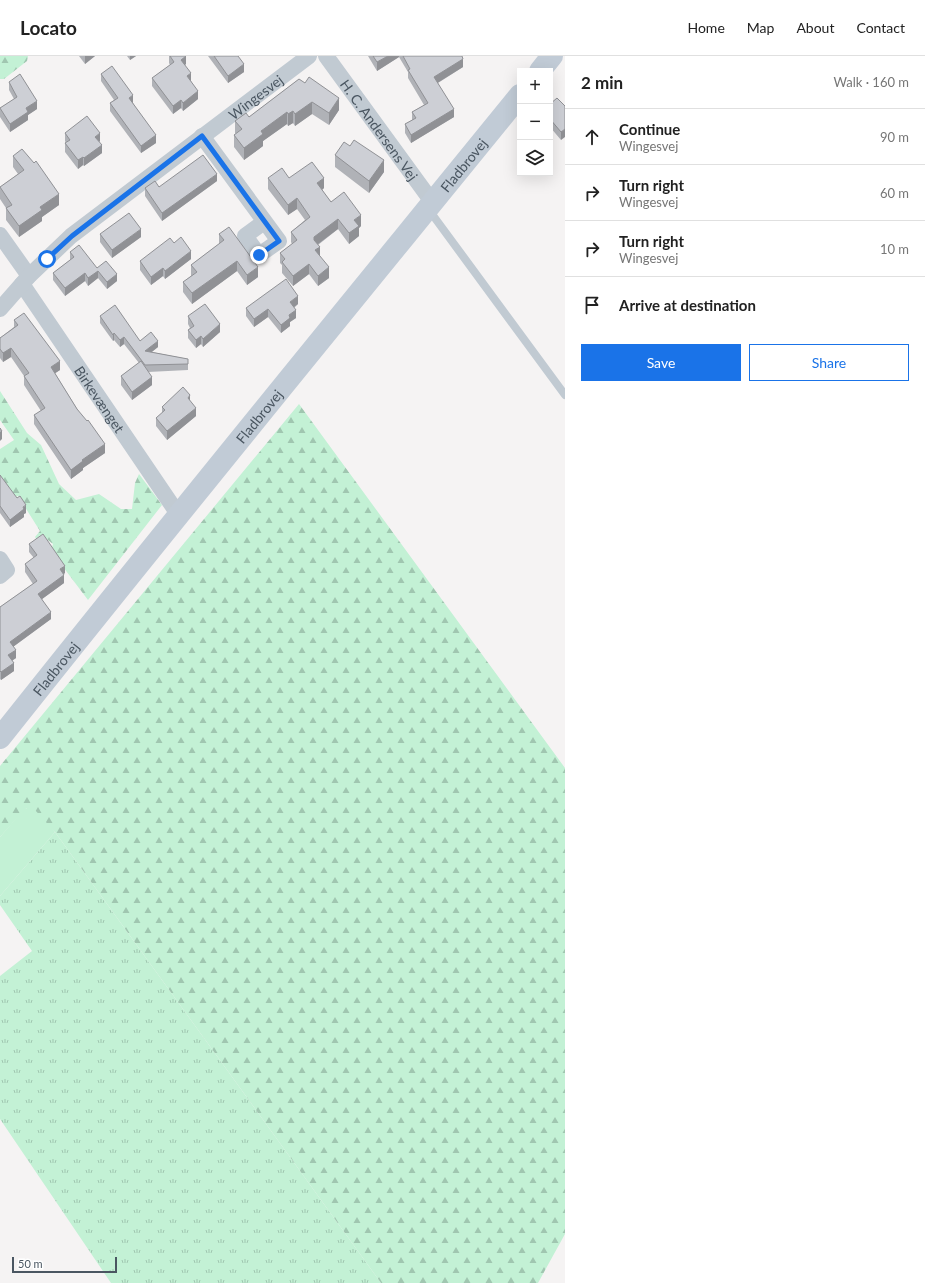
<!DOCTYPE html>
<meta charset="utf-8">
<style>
body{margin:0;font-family:Lato,sans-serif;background:#f6f6f6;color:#222}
.controls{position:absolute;right:12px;top:12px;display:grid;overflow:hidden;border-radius:0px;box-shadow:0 4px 16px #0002}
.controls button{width:36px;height:36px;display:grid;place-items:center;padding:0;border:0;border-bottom:1px solid #e0e0e0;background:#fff;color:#222;font:20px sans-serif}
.scale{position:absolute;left:12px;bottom:10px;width:105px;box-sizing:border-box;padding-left:4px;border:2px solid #4a5661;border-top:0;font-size:11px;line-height:14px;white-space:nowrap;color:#4a5661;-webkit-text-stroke:3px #fff;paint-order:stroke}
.stop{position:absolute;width:12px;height:12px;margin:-9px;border:3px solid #1a73e8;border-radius:50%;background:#fff}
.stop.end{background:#1a73e8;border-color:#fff;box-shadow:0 1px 4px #0008}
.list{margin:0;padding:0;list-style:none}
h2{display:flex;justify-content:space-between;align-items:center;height:52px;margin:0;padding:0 16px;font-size:17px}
h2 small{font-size:13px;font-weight:400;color:#767676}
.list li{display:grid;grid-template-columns:26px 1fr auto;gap:12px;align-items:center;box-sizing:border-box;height:56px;padding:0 16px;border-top:1px solid #e0e0e0}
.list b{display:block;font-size:15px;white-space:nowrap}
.list p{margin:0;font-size:13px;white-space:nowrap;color:#767676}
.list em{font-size:13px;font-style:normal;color:#767676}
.actions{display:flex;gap:8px;padding:12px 16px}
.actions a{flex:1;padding:9px 0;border:1px solid #1a73e8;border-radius:0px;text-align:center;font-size:14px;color:#1a73e8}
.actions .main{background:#1a73e8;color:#fff}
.icon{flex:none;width:22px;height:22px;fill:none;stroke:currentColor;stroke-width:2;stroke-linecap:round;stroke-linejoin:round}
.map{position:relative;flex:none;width:565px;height:1227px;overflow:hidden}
header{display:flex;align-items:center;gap:24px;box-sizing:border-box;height:56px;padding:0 20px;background:#fff;border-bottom:1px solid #e0e0e0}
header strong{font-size:19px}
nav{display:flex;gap:22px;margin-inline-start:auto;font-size:14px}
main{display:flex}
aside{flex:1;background:#fff}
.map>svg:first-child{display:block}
.grass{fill:url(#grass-tufts)}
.forest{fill:url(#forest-firs)}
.pitch{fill:#c3f1d5}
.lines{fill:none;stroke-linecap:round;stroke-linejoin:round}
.service{stroke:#c1cad2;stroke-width:8}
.minor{stroke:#c1cad2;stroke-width:16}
.secondary{stroke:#c1cbd6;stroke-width:22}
.wall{fill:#b0b2b7}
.shaded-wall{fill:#909195}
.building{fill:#cdcfd5;stroke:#909195}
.route{stroke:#1a73e8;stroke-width:5}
.labels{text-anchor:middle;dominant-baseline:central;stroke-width:4;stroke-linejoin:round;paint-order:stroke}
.street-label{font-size:14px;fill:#4a5661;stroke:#fff}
</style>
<header>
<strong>Locato</strong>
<nav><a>Home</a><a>Map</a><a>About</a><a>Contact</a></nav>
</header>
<main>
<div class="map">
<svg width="565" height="1227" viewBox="0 0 565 1227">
<defs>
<pattern id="grass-tufts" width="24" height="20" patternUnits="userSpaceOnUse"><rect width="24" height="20" fill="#c3f1d5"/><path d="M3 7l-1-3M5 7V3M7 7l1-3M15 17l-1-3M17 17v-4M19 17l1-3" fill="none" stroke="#a0c6b0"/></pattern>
<pattern id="forest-firs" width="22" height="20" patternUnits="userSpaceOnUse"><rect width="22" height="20" fill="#c3f1d5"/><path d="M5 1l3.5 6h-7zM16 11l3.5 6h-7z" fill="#a0c6b0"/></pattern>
</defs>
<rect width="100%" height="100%" fill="#f5f3f3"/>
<!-- grass -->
<path class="grass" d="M55 776 381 1227H111L0 1063V920L32 895 0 849V840Z"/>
<!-- forest -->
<path class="forest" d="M0 0H28L27 5 4 23H0Z
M0 335 27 377 41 389 59 428 76 444 99 438 121 453H132L135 427 139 418 162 449 88 544 51 495 53 488 44 481 37 484 35 481 40 475 18 440 15 441 0 421V393L14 384 0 364Z
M299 348 565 712V1178L538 1227H381L55 776 26 752 0 781V710Z"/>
<!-- pitch -->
<path class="pitch" d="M25 752 35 754 55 776 0 840V781Z"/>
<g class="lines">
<!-- service -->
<path class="service" d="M429 154 565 339"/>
<!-- minor -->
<g class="minor">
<path id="s1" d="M326 0 433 147"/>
<path d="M202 80 279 185 259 199 245 180 264 166"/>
<path d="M0 179 29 220"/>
<path id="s2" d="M22 228 178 458"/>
<path id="s3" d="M0 253 29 220 71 180 309 0"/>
<path d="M0 503 7 514 0 520"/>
</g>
<!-- secondary -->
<g class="secondary">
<path d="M540 15 552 0"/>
<path id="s4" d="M0 682C171 466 346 253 520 39"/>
</g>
</g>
<!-- wall -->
<path class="wall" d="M79 0H95L85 8Z
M127 0H136L130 4Z
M169 0H186V8L185 9 198 43 183 55 181 52 173 58 152 30V22L170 9 169 7Z
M208 0H238L244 16 228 27Z
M368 0H462L463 11 438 27 454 61 411 87 405 77V68L412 64V56L424 49 408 22V16L399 1 377 15Z
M101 18 133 47 156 87 141 97 110 55V47L114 44 101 25Z
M299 23 339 54 329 69 312 58 295 70 293 67 288 70 287 68 263 85V90L244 104 234 91V79L236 77H235V65L249 61Z
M9 26 37 53 28 59V64L10 76 0 61V52L14 43 9 34Z
M550 48 565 50 561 84 550 71Z
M65 77 100 85 99 86 102 97 84 110 83 109 78 113 65 96V87H66L65 85Z
M335 99 384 116 369 137 335 111Z
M13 100 59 149 42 161V165L19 181 6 164V152L0 143V131L18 118 13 111Z
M268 122H289L324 132 322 134 331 146 361 170 359 172V180L349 188 338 173 318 189 320 200 329 222 318 230 309 218 293 230 282 217V209L280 207V197L292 188 291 186V176L305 164 297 153 288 159 268 133Z
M217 125 162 165 145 140V132Z
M100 178 141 181 112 202 100 186Z
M219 178 258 221 247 229 237 215 192 248 183 236V226L191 220V209L219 188Z
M174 187 191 203 165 223 163 220 151 229 140 214V205Z
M70 196 97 212 117 225 107 233 98 222 88 230 85 225 65 240 53 224V217L70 204Z
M298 248 294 252 296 262 290 266V270L281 277 268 261 254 271 246 260V252Z
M100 260 140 285 158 291 152 296 188 303V314L148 316 152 329 132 344 121 329V320L139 307 124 288 120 291 114 284 113 285 100 267Z
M188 260 220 276 203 291 201 288 196 292 188 282V274L190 272 188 268Z
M14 264 60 314 55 317 64 332 105 397 83 412V414L71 423 34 368V359L41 355 24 329V320L11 301 3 306 0 302V282L14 271Z
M190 345 196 360 167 384 156 370V362L162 357V351Z
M0 419 26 457 24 458V461L10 471 0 457Z
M29 488 65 517 63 518 64 527 42 543 51 563 13 591 16 602 12 605 14 615 1 624 0 623V551L33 528 25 516V508L34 502 29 496Z"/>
<!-- shaded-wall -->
<path class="shaded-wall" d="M85 0H95L85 8Z
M130 0H136L130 4Z
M186 0V8L181 12V4Z
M388 0H399V1L377 15V6Z
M463 3V11L434 29V21Z
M244 8V16L228 27V20Z
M191 17V25L187 20Z
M198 35V43L183 55V47Z
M133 39V47L129 50V42Z
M339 42V54L329 69V57Z
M181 44V52L173 58V50Z
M37 45V53L28 59V64L10 76V68L26 52Z
M312 46V58L295 70V58Z
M454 53V61L411 87V79Z
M293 55V67L288 70V58Z
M287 56V68L263 85V90L244 104V92L261 75Z
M565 73V81L561 84V76Z
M100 77V85L95 89V81Z
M156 79V87L141 97V90Z
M102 89V97L84 110V102Z
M83 101V109L78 113V104Z
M384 104V116L369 137V125Z
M217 118V125L162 165V157Z
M324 122V132L317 138V127Z
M59 138V149L42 161V165L19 181V170L40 151Z
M297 142V153L288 159V149Z
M361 159V170L359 172V180L349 188V177L354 164Z
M338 163V173L314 191V181Z
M141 173V181L112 202V194Z
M320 191V201L315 194Z
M191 195V203L165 223V215Z
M237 205V215L192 248V237Z
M309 208V218L293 230V220Z
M258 211V221L247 229V219Z
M329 211V222L318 230V220Z
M163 212V220L151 229V221Z
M98 215V222L88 230V222Z
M85 217V225L65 240V232Z
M117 218V225L107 233V226Z
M298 240V248L290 254V246Z
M268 253V261L254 271V263Z
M296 254V262L290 266V270L281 277V269L289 259Z
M220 268V276L203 291V283Z
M114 277V284L113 285V279Z
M201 280V288L196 292V284Z
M124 281V288L120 291V284Z
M158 285V291L145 301V295Z
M11 292V301L3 306V297Z
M60 305V314L51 320V311Z
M152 321V329L132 344V336Z
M190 339V347L188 342Z
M196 352V360L167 384V375Z
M2 375V383L0 385V377Z
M105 388V397L83 412V414L71 423V414L82 404Z
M26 449V457L24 458V461L10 471V464Z
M65 510V517L60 521V513Z
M64 519V527L38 546V538Z
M51 556V563L10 593V586Z
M16 594V602L8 607V599Z
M14 607V615L1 624V616Z"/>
<!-- building -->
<path class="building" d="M170 0H186L181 4 191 17 187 20 198 35 183 47 181 44 173 50 152 22 174 6Z
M214 0H238L244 8 228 20Z
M373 0H388L377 6Z
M403 0H462L463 3 434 21 454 53 411 79 405 68 416 62 412 56 428 47 408 14 410 13Z
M112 10 133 39 129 42 156 79 141 90 110 47 118 42 101 18Z
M20 18 37 45 26 52 28 56 10 68 0 52 17 41 9 26Z
M309 21 339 42 329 57 312 46 295 58 293 55 288 58 287 56 261 75 263 78 244 92 234 79 242 73 235 65 246 57 249 61 299 23 305 27Z
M557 42 565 50V73L561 76 550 63V48Z
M87 60 100 77 95 81 102 89 84 102 83 101 78 104 65 87 70 84 65 77Z
M354 84 384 104 369 125 335 99 344 86 350 90Z
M22 93 34 107 36 105 59 138 40 151 42 154 19 170 6 152 12 149 0 131 24 114 13 100Z
M203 99 217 118 162 157 145 132 155 125 159 131Z
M312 106 324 122 317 127 331 146 344 136 361 159 354 164 359 170 349 177 338 163 314 181V184L320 191 315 194 329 211 318 220 309 208 293 220 282 206 285 203 280 197 297 184 291 176 310 161 297 142 288 149 268 122 282 112 289 122Z
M129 157 141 173 112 194 100 178Z
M229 171 258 211 247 219 237 205 192 237 183 226 197 216 191 209 224 184 219 178Z
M181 181 191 195 165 215 163 212 151 221 140 205 170 182 174 187Z
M79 189 97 212 106 205 117 218 107 226 98 215 88 222 85 217 65 232 53 217 74 201 70 196Z
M286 223 298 240 290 246 296 254 289 259 290 262 281 269 268 253 254 263 246 252Z
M205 248 220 268 203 283 201 280 196 284 188 274 194 270 188 260Z
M115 249 140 285 151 276 158 285 145 295 188 303V308L145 309 124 281 120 284 114 277 113 279 100 260Z
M24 257 60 305 51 311 77 353 87 365 88 364 105 388 82 404 83 405 71 414 34 359 45 352 24 320 29 317 11 292 3 297 0 293V282L18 269 14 264Z
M141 305 152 321 132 336 121 320Z
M183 331 190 339 188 342 196 352 167 375 156 362 165 354 162 351Z
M0 372 2 375 0 377Z
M0 419 17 442 20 440 26 449 23 451 24 453 10 464 0 450Z
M43 478 65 510 60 513 64 519 38 538 51 556 10 586 16 594 8 599 14 607 1 616 0 615V551L37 525 25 508 37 499 29 488Z"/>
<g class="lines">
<!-- route -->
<path class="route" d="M47 203 72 180 202 80 279 185 259 199"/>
</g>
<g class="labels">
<!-- street labels -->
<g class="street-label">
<text stroke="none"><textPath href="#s3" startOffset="333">Wingesvej</textPath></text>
<text stroke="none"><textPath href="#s1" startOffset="91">H. C. Andersens Vej</textPath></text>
<text stroke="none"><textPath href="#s4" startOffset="737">Fladbrovej</textPath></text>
<text stroke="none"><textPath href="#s2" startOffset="139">Birkevænget</textPath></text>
<text stroke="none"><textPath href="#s4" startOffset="413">Fladbrovej</textPath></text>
<text stroke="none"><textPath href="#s4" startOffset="89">Fladbrovej</textPath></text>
</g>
</g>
</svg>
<div class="controls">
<button>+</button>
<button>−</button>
<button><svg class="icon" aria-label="layers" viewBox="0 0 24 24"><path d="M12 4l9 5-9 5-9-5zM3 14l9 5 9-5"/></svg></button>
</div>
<div class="scale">50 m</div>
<div class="stop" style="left:47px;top:203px"></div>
<div class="stop end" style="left:259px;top:199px"></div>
</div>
<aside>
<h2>2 min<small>Walk · 160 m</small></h2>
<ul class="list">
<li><svg class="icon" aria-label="ahead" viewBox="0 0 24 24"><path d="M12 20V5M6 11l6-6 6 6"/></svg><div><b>Continue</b><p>Wingesvej</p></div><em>90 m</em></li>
<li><svg class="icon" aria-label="right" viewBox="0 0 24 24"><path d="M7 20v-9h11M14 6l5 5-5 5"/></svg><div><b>Turn right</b><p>Wingesvej</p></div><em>60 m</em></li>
<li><svg class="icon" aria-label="right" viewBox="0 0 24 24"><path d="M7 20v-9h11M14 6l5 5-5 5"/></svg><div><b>Turn right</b><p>Wingesvej</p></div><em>10 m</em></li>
<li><svg class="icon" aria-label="arrive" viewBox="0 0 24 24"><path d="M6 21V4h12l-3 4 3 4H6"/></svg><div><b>Arrive at destination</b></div></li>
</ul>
<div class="actions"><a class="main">Save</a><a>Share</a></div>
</aside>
</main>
